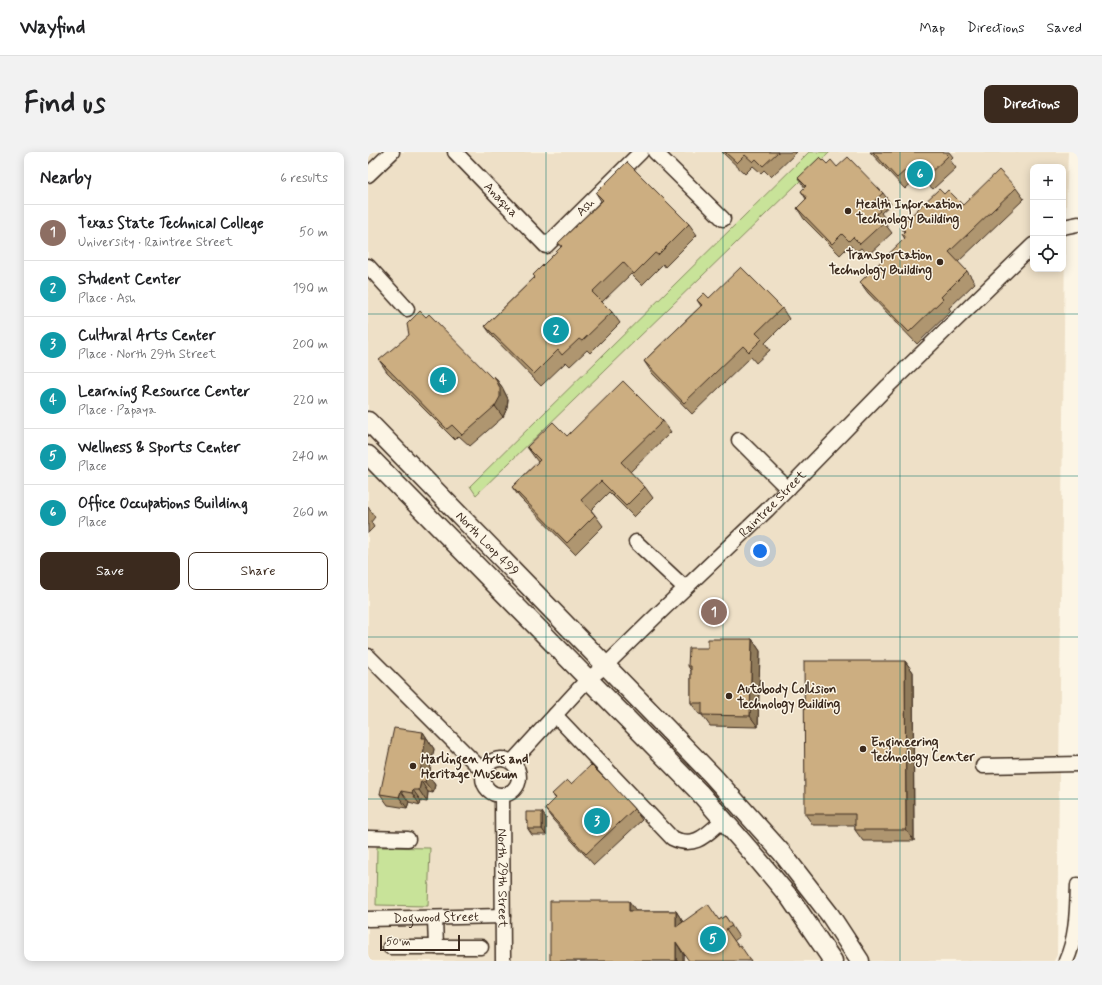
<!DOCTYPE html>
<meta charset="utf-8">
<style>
body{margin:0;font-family:Mynerve,sans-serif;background:#f2f2f2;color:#202124}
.controls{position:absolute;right:12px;top:12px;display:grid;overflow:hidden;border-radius:8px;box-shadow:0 2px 10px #0003}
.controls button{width:36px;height:36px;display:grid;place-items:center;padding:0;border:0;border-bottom:1px solid #e0e0e0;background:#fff;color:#202124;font:20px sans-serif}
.scale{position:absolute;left:12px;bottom:10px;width:80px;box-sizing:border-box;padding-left:4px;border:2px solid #3b2a1e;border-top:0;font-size:11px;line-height:14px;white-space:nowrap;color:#3b2a1e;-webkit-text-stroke:3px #fcf5e5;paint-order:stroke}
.you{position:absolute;left:392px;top:399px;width:14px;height:14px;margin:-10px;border:3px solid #fff;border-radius:50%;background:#1a73e8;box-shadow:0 0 0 6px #1a73e833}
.badge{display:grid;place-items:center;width:26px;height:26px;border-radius:50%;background:#3b2a1e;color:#fff;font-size:13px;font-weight:700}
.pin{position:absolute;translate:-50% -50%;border:2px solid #fff;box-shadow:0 1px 4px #0006}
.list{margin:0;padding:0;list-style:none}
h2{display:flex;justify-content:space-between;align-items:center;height:52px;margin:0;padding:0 16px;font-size:17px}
h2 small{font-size:13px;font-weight:400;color:#757577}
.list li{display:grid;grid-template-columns:26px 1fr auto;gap:12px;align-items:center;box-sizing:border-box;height:56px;padding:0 16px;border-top:1px solid #e0e0e0}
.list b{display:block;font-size:15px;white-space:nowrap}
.list p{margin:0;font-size:13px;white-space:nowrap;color:#757577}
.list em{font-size:13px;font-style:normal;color:#757577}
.actions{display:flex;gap:8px;padding:12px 16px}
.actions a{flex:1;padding:9px 0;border:1px solid #3b2a1e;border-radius:8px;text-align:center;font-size:14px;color:#3b2a1e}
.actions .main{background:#3b2a1e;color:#fff}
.icon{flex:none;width:22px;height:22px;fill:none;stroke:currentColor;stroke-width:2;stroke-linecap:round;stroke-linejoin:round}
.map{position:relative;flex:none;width:710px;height:809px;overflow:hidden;border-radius:8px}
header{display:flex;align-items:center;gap:24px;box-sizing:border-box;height:56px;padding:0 20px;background:#fff;border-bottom:1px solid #e0e0e0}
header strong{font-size:19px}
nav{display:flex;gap:22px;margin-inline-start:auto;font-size:14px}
.intro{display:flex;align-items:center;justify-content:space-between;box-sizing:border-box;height:96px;padding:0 24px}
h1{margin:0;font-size:28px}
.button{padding:10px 18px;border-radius:8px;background:#3b2a1e;color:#fff;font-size:14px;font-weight:700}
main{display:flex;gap:24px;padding:0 24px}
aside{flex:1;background:#fff;border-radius:8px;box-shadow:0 2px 10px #0003}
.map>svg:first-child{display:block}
.built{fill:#eee0c7;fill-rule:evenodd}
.green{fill:#c8e399;stroke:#82865c}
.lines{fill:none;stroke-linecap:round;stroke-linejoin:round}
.minor-casing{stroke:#3b2a1e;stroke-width:17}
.major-casing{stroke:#3b2a1e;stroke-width:21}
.minor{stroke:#fcf5e5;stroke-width:14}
.major{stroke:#fcf5e5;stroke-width:18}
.wall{fill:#af966f;stroke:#3b2a1e}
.shaded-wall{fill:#8f7a5a;stroke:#3b2a1e}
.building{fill:#ccae81;stroke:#3b2a1e}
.grid{fill:none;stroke:#0f766e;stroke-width:1;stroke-opacity:0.55}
.poi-dot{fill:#3b2a1e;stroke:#fcf5e5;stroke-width:1.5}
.labels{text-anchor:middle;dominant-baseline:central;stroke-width:3;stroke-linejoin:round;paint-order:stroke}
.street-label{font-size:13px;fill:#3b2a1e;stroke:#fcf5e5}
.poi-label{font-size:13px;font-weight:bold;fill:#3b2a1e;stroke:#fcf5e5;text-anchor:start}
</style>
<header>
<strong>Wayfind</strong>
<nav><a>Map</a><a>Directions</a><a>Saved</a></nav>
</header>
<div class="intro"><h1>Find us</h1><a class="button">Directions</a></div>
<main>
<aside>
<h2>Nearby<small>6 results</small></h2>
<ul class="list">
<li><span class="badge" style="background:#8d6e63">1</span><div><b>Texas State Technical College</b><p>University · Raintree Street</p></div><em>50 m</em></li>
<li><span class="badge" style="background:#0f9aa8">2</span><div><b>Student Center</b><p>Place · Ash</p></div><em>190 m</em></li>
<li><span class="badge" style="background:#0f9aa8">3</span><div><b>Cultural Arts Center</b><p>Place · North 29th Street</p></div><em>200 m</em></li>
<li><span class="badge" style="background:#0f9aa8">4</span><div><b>Learning Resource Center</b><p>Place · Papaya</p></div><em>220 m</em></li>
<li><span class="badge" style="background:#0f9aa8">5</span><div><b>Wellness &amp; Sports Center</b><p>Place</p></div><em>240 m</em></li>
<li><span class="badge" style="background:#0f9aa8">6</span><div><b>Office Occupations Building</b><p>Place</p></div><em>260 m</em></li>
</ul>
<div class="actions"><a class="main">Save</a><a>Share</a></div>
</aside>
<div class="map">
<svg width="710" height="809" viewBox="0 0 710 809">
<rect width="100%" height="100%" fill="#fcf5e5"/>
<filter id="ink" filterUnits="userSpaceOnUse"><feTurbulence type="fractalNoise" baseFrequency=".025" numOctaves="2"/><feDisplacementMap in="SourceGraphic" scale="8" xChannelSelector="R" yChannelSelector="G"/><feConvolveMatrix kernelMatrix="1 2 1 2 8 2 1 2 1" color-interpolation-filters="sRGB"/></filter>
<g filter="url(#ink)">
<!-- built -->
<path class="built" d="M0 0H700L697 90 689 803 686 809H0ZM665 15H695V117H665Z"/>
<!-- green -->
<path class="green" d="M441 0H462L108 343 102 334Z
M9 695 62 696 60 754 8 753Z"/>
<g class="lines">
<!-- minor casing -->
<g class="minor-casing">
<g id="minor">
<path id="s1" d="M87 0 178 94 273 0"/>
<path d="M287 0 355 67"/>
<path d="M0 23 24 0"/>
<path d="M695 75 710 72"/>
<path d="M0 114 39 157"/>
<path d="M371 288 420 337"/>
<path d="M268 390 317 436"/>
<path d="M0 504 115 619"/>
<path d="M187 563 304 686C327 697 338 683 355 668"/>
<circle cx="133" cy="625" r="18"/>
<path id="s2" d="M144 610 219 528 237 514 287 465 399 358 520 234 665 93"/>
<path d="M615 614 710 612"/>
<path id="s3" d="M134 643 135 809"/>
<path d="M0 686 40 687"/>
<path id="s4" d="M0 767 135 764"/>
<path d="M22 795H68L67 766"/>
<path d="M68 795H113"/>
<path d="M698 809C709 785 709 758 710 733"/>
</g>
</g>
<!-- major casing -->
<g class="major-casing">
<g id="major">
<path id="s5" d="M0 269 344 623 414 701 462 763 492 809"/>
<path d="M0 303 331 640 392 710 422 746 465 809"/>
</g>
</g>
<!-- minor -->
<use href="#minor" class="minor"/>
<!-- major -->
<use href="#major" class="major"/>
</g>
<!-- wall -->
<path class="wall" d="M354 0H429L403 25 396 18 393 21 385 14 377 22Z
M502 0H581L585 5 582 8 588 16 565 37 558 31 554 34 548 27 537 37Z
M459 12 469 15 515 41 523 52 513 61 520 70 517 72 524 81 500 103 493 96 488 100 482 93 472 103 436 67 429 56 438 47 433 39 437 36 430 26Z
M648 36 656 47 590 110 599 119 607 131 581 156 583 159 549 192 500 141 492 130 537 87 534 82 536 80 532 74 576 42 595 53Z
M228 41 321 72 329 83 297 115 295 112 274 133 263 122 234 150 244 160 252 171 222 201 219 198 202 214 198 210 173 234 125 185 117 174 167 125 165 123 193 95 190 91 233 49Z
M341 146 414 156 421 167 397 191 402 198 388 211 383 205 324 262 284 221 276 209 333 154 329 148Z
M11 208 124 226 126 224 134 235 140 247 139 256 135 265 102 294 91 284 87 288 19 220Z
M295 269 303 280 262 320 277 335 285 346 266 365 241 340 223 358 227 363 235 374 207 402 152 346 144 335 170 310 167 306 159 295 199 284Z
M0 355 7 365 3 370 6 375 0 381Z
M384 487 392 499 390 575 342 574 334 563 331 562 323 551V519L320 514 340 496Z
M537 509 545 520 546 689H495L487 678V673H445L437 662Z
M55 580 66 597 61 624 67 633 65 641 60 640 59 650 53 649 52 653 41 650 39 656 20 653 12 642Z
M238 628 266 657 274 668 226 713 185 668 177 657 188 647 184 642 203 632Z
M178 666V683H164L160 677V672L158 669Z
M268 759H308L315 770 351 768 357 764 371 785 366 789 370 794 383 809 315 802V809H182Z"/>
<!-- shaded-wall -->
<path class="shaded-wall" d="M126 224 134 235 140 247 139 256 135 265 127 254Z
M384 487 392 499 390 575 382 564Z
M537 509 545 520 546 689 538 678Z
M55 580 66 597 61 624 67 633 65 641 57 630 52 620 54 586Z
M53 629 60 640 59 650 51 638Z
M45 638 53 649 52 653 44 641Z
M33 639 41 650 39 656 31 645Z
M174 660 178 666V683L174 677Z
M261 749 269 760 261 759Z
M308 759 315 770 308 775Z
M308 790 315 802V809H308Z"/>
<!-- building -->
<path class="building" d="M357 0H410L395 14 388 7 385 10 377 3 369 11Z
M505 0H576L580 4 557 26 550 20 546 23 540 16 529 26Z
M452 5 459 12 463 8 469 15 480 5 515 41 505 50 512 59 508 62 516 70 492 92 485 85 481 89 474 82 464 92 429 56 439 46 433 39 438 34 430 26Z
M259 10 321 72 290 103 287 101 266 122 255 110 224 140 244 160 214 189 211 187 194 203 190 198 166 222 117 174 167 125 165 123 194 94 190 91 235 48 228 41Z
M631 18 648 36 581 100 599 119 573 145 575 147 541 180 492 130 537 86 534 82 537 79 532 74 571 37 576 42 580 38 595 53Z
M373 115 414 156 388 181 394 187 381 200 375 194 316 251 276 209 334 153 329 148 336 141 341 146Z
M52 159 58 165 61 162 124 226 126 224 132 236V245L127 254 94 283 84 273 79 277 11 208 41 183 39 172Z
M255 229 295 269 253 310 277 335 258 354 233 329 213 348 227 363 199 391 144 335 172 308 159 295 185 270 199 284Z
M340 487H384L382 564 334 563V551H323V514H320L321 496H340Z
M436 509H537L538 678H487V662H437Z
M26 576 55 580 54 586H58L52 620 59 622 57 630 53 629 51 638H45L44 641 33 639 31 645 12 642Z
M223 613 238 628 239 627 266 657 218 702 177 657 188 646 184 642 199 628 203 632Z
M158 660H174V677H160V669H158Z
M182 749H261V759H308V775L340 752 351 768 357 764 364 774 358 777 370 794 372 793 383 809H321L308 790V809H182Z"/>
</g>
<!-- grid -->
<path class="grid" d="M178 0V809M355 0V809M532 0V809M0 162H710M0 324H710M0 485H710M0 647H710"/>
<!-- markers -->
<g class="poi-dot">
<circle cx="480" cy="59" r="4"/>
<circle cx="572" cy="110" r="4"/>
<circle cx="361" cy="544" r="4"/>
<circle cx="495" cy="597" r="4"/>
<circle cx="45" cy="614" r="4"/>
</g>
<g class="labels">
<!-- street labels -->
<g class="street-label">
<text stroke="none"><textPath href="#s1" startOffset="66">Anaqua</textPath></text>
<text stroke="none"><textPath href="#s1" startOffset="186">Ash</textPath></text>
<text stroke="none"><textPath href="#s2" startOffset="367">Raintree Street</textPath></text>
<text stroke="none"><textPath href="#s5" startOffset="171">North Loop 499</textPath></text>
<text stroke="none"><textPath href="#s3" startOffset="83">North 29th Street</textPath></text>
<text stroke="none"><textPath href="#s4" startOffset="68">Dogwood Street</textPath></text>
</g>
<!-- poi labels -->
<g class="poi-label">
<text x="488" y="52">Health Information<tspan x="488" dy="15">Technology Building</tspan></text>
<text x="564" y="103" text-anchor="end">Transportation<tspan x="564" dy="15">Technology Building</tspan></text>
<text x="369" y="537">Autobody Collision<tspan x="369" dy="15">Technology Building</tspan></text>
<text x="503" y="590">Engineering<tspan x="503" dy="15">Technology Center</tspan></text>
<text x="53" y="607">Harlingen Arts and<tspan x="53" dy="15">Heritage Museum</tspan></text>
</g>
</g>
</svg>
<div class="controls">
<button>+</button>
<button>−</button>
<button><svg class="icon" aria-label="locate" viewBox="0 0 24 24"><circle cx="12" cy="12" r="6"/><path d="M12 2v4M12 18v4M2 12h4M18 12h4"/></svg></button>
</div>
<div class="scale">50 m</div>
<div class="you"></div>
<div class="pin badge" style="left:346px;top:460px;background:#8d6e63">1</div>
<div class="pin badge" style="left:188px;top:178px;background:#0f9aa8">2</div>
<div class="pin badge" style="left:229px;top:669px;background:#0f9aa8">3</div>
<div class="pin badge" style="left:75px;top:228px;background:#0f9aa8">4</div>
<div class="pin badge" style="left:345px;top:787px;background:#0f9aa8">5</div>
<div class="pin badge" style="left:552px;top:22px;background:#0f9aa8">6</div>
</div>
</main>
